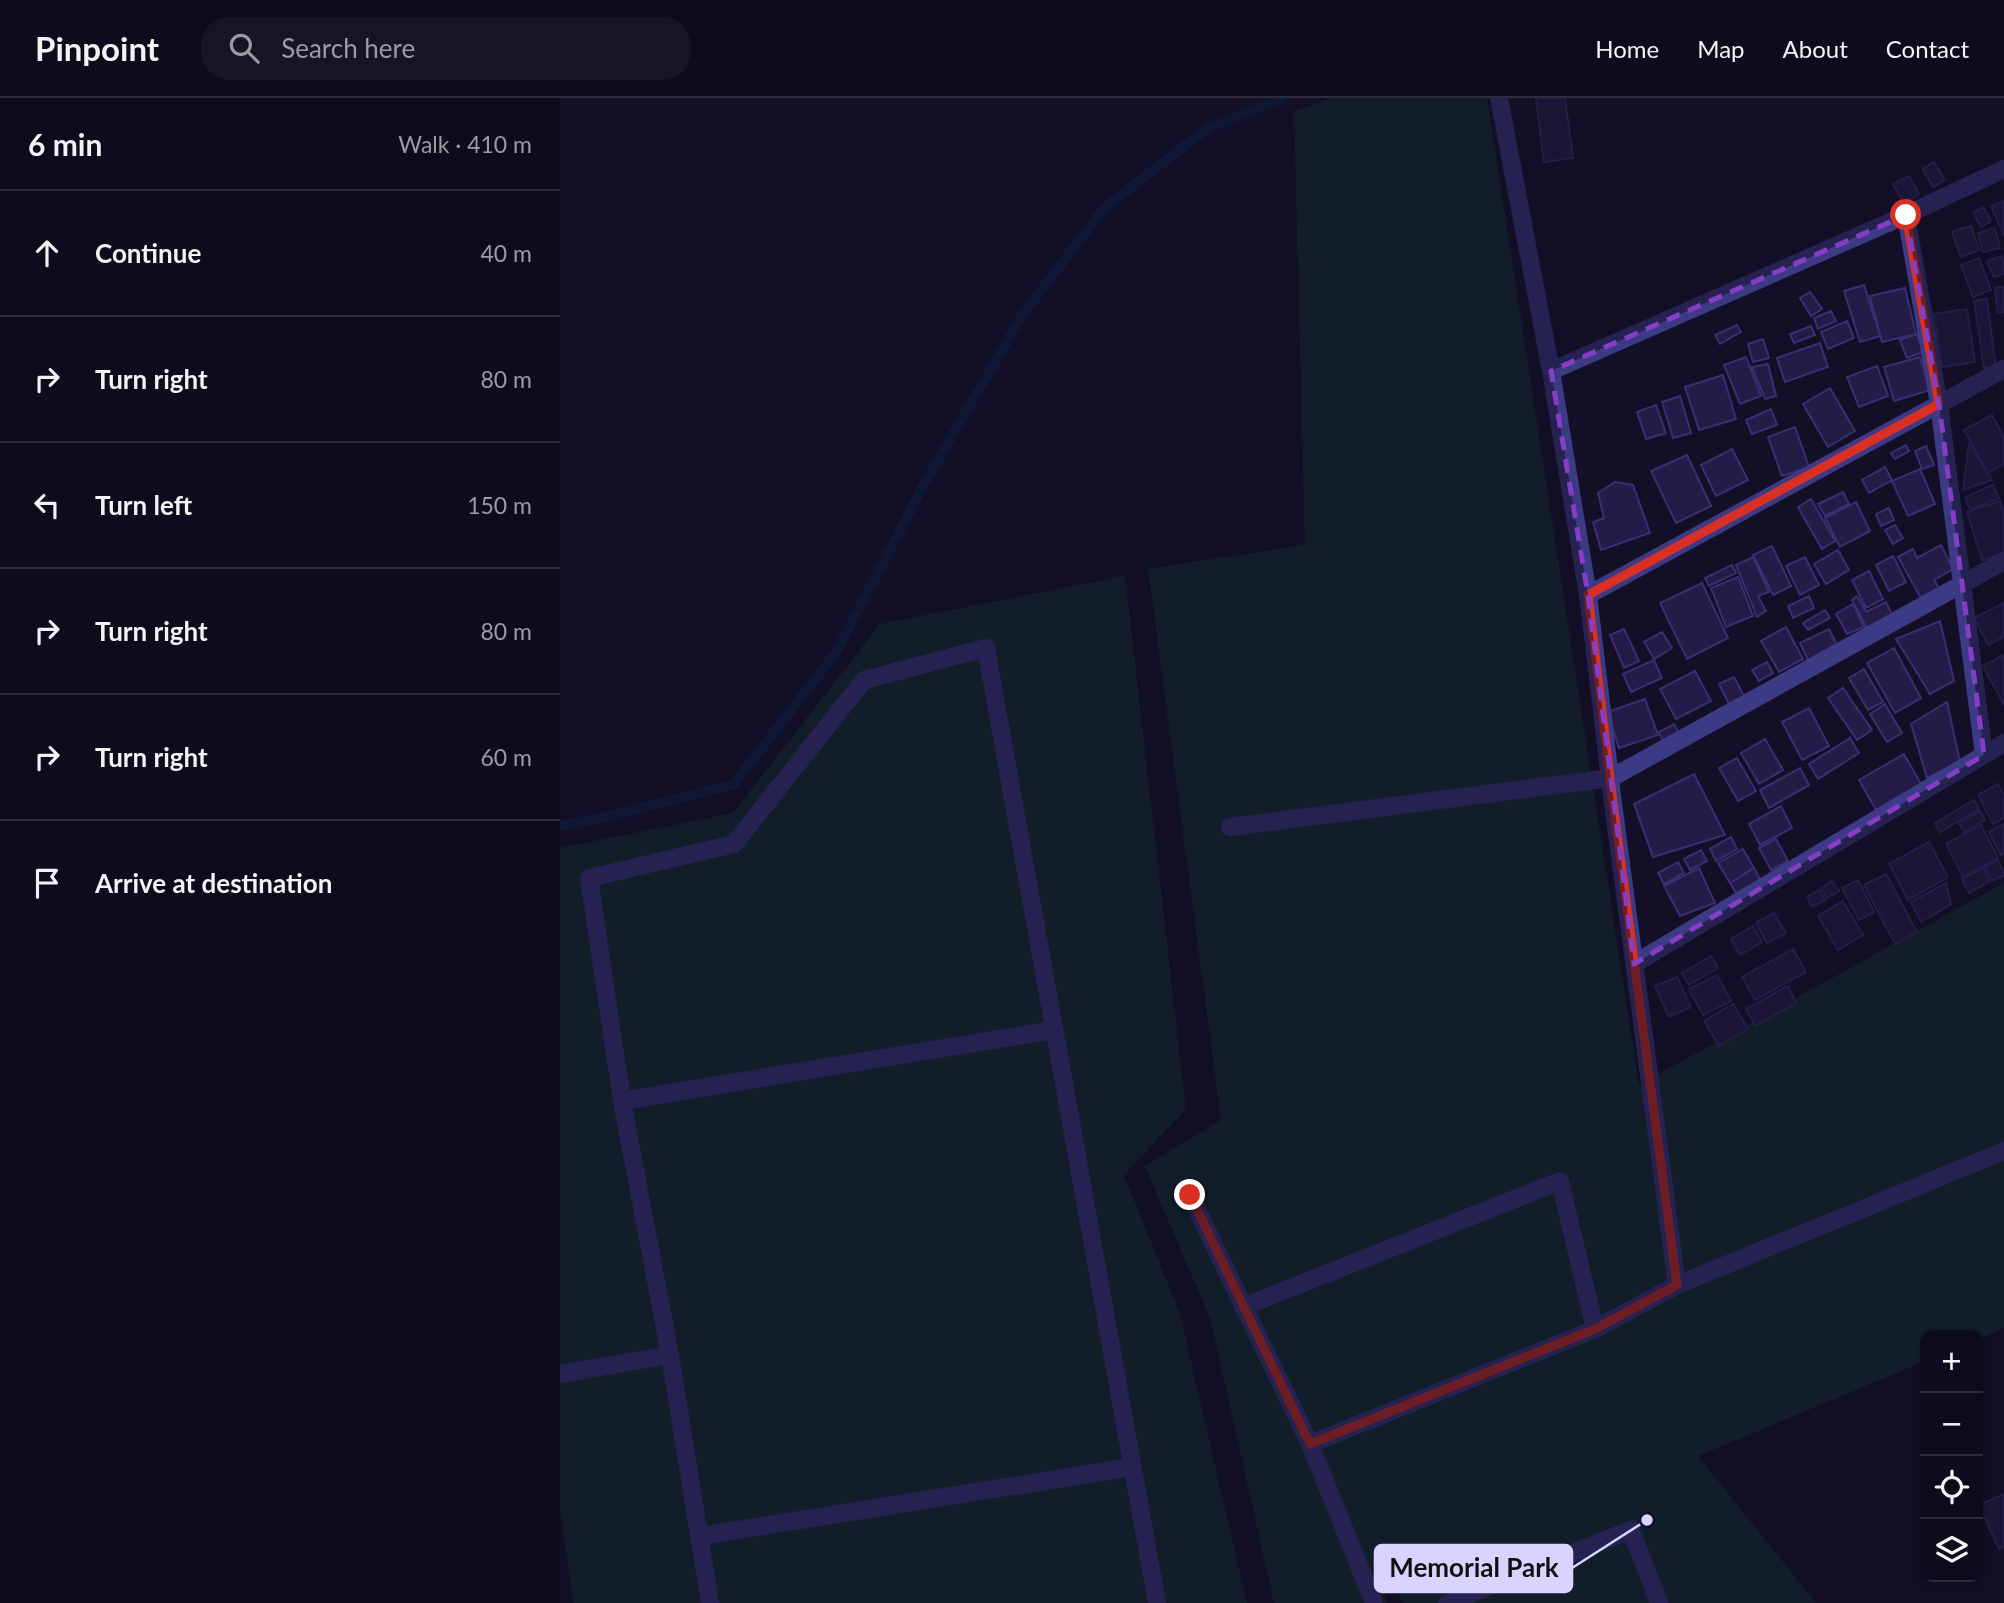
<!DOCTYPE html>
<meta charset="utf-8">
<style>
body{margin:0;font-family:Lato,sans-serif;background:#171425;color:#f1f3f6}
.controls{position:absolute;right:21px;bottom:21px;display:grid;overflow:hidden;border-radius:14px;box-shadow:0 2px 5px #0004}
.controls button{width:63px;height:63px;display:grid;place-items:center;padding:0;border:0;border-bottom:2px solid #2e2b3b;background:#0e0b1c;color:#f1f3f6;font:35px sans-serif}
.stop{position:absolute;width:21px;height:21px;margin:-16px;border:5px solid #d93025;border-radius:50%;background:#fff}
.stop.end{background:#d93025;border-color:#fff;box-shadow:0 2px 7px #0008}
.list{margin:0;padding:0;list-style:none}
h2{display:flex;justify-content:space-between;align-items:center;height:91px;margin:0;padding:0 28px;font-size:30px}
h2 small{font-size:23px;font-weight:400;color:#9b9ba3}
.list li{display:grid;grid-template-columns:46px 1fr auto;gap:21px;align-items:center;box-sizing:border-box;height:126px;padding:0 28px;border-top:2px solid #2e2b3b}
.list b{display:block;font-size:26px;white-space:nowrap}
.list em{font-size:23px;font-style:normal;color:#9b9ba3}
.icon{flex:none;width:38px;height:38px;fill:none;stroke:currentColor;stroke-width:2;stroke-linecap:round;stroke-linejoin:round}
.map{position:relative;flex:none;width:1444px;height:1505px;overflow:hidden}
header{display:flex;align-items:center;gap:42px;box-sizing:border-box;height:98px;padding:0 35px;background:#0e0b1c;border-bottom:2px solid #2e2b3b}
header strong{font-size:33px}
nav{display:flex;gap:38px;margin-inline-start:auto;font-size:24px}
.search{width:490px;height:63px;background:#171425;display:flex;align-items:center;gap:18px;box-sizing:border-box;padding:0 24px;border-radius:28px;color:#9b9ba3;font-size:26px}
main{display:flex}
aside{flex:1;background:#0e0b1c}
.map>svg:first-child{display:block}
.green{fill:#12302f}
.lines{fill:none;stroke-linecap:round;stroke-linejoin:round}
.stream{stroke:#0c2248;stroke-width:10}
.building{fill:#241b47;stroke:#3b2d73;stroke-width:2}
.minor{stroke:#3d3a85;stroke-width:18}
.route{stroke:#d93025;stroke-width:9}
.marked{fill:none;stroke:#843dc5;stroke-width:5;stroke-dasharray:14 9;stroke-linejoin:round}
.leader{fill:none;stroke:#d9d4ff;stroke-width:2.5}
.callout-dot{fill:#d9d4ff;stroke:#130f26;stroke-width:2.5}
.callout{fill:#d9d4ff;stroke:#d9d4ff;stroke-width:2.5}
.callout-label{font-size:26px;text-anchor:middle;font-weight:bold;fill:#111}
</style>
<header>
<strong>Pinpoint</strong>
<div class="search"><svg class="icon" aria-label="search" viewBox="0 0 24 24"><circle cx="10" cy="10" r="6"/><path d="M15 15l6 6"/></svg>Search here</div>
<nav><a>Home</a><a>Map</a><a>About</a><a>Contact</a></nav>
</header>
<main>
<aside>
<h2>6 min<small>Walk · 410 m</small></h2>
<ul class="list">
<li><svg class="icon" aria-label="ahead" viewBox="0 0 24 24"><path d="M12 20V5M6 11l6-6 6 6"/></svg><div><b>Continue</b></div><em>40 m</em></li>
<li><svg class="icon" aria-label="right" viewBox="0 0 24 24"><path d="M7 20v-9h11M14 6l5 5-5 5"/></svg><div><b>Turn right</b></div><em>80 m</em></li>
<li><svg class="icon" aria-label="left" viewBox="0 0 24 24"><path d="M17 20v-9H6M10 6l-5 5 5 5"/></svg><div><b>Turn left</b></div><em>150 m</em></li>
<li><svg class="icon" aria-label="right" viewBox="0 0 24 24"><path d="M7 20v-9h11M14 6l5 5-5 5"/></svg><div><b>Turn right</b></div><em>80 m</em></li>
<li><svg class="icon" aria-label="right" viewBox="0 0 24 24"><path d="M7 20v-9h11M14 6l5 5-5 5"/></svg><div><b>Turn right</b></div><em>60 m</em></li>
<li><svg class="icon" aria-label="arrive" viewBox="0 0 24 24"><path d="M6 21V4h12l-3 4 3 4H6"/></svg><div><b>Arrive at destination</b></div></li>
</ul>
</aside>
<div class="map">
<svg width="1444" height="1505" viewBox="0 0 1444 1505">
<rect width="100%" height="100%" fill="#130f26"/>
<!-- green -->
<path class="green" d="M773 0H927L1079 987 1444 785V1230L1418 1241V1237H1365V1263L1138 1358 1256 1505H843L835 1486 821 1488 827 1505H714L650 1220 585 1068 661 1022 588 471 745 447 734 14Z
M565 478 626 1011 564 1077 620 1216 687 1505H13L0 1411V750L173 715 320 526Z"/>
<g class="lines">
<!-- stream -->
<path class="stream" d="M0 728 55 717 174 686 277 553 363 388 463 216 544 110 648 30 722 0"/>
</g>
<!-- building -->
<path class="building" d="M976 0H1005L1013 60 984 64Z
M1374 64 1385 82 1373 89 1363 71Z
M1349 78 1359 96 1343 105 1333 86Z
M1444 103V138L1431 108Z
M1423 109 1431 123 1421 129 1413 115Z
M1411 128 1419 152 1401 159 1392 134Z
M1435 130 1440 150 1423 154 1418 135Z
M1442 158 1444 176 1434 179 1427 163Z
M1419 160 1431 192 1413 199 1401 167Z
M1304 187 1320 238 1300 244 1284 193Z
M1444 189V214L1438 215 1435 190Z
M1345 190 1356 236 1322 244 1310 198Z
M1250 194 1262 211 1251 218 1240 200Z
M1427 201 1436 269 1424 270 1414 203Z
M1407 211 1415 264 1382 269 1374 216Z
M1271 213 1276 223 1258 231 1254 220Z
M1287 223 1294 240 1268 251 1261 234Z
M1177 227 1181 234 1160 246 1155 237Z
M1251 228 1255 237 1234 245 1230 236Z
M1357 236 1364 254 1347 260 1340 242Z
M1203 241 1209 260 1193 264 1188 246Z
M1260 245 1268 269 1225 284 1217 260Z
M1186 259 1201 298 1180 306 1164 267Z
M1360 259 1370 292 1334 303 1324 269Z
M1208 266 1216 298 1205 301 1192 269Z
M1317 268 1328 298 1299 309 1287 279Z
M1163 277 1176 321 1139 332 1125 289Z
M1270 290 1295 333 1268 349 1243 306Z
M1120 298 1131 335 1113 340 1102 304Z
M1096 307 1106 335 1086 341 1077 314Z
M1211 311 1217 327 1192 336 1186 322Z
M1432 317 1444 339V366L1428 375 1404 332Z
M1235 329 1249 369 1222 378 1208 339Z
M1409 346 1432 382 1403 392Z
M1346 347 1349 353 1335 361 1331 355Z
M1366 348 1374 367 1362 371 1355 353Z
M1172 351 1188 382 1156 398 1141 367Z
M1127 357 1151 408 1116 425 1091 373Z
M1325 369 1332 382 1309 395 1302 382Z
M1360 371 1375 406 1348 418 1332 383Z
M1055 384 1073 387 1090 435 1041 452 1033 424 1044 420 1038 395Z
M1433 387 1439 400 1410 412 1405 399Z
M1283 394 1289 406 1265 418 1258 406Z
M1251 401 1275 443 1262 451 1238 409Z
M1440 403 1444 416V455L1422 462 1407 414Z
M1296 404 1310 433 1280 449 1265 420Z
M1329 410 1334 422 1321 428 1316 416Z
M1335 427 1343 440 1333 446 1325 432Z
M1381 447 1393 471 1374 482 1382 496 1363 504 1338 459 1353 451 1357 460Z
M1212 448 1231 488 1213 497 1193 457Z
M1278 452 1289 472 1266 486 1254 466Z
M1333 458 1346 484 1329 493 1316 467Z
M1193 459 1209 494 1198 498 1206 513 1197 519 1176 467Z
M1245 459 1259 487 1240 497 1226 468Z
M1172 467 1176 475 1149 488 1145 480Z
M1309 473 1323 501 1306 510 1292 482Z
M1178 479 1193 518 1166 529 1151 490Z
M1142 485 1168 540 1127 561 1100 505Z
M1249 498 1254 510 1233 520 1228 508Z
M1297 498 1306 514 1326 504 1335 523 1310 536 1292 502Z
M1444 505V539L1428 547 1414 520Z
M1293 506 1304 529 1287 536 1276 516Z
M1265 512 1270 520 1248 532 1243 525Z
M1380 523 1394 583 1370 596 1336 541Z
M1226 529 1243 561 1219 574 1201 543Z
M1064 531 1079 563 1064 570 1050 537Z
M1269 531 1278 549 1249 564 1240 545Z
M1102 534 1112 550 1094 561 1084 544Z
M1334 550 1361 600 1335 615 1307 565Z
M1444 557V607L1423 568Z
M1094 562 1102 580 1071 594 1063 576Z
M1207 564 1213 575 1199 583 1192 572Z
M1304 571 1323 604 1308 612 1289 580Z
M1135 573 1151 603 1116 621 1100 591Z
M1174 579 1185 600 1170 608 1159 586Z
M1283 590 1312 632 1297 642 1268 600Z
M1085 601 1098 637 1059 650 1047 614Z
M1387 604 1400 664 1367 680 1351 626Z
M1325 606 1342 635 1327 644 1310 616Z
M1249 610 1269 648 1242 662 1222 624Z
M1114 626 1120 637 1104 645 1099 634Z
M1290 640 1299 655 1258 681 1249 666Z
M1205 641 1223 672 1199 686 1181 655Z
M1344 656 1361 686 1316 712 1299 682Z
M1177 660 1196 693 1178 703 1159 670Z
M1240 670 1249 687 1209 710 1200 692Z
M1134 676 1165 737 1093 759 1074 706Z
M1438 686 1444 698V720L1433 726 1418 697Z
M1414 702 1419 711 1380 734 1375 725Z
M1221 708 1232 730 1200 747 1189 726Z
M1420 713 1425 722 1404 734 1399 725Z
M1444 726V756L1441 757 1429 734Z
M1421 727 1438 760 1403 779 1386 746Z
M1171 739 1177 751 1156 763 1150 751Z
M1216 741 1228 763 1211 772 1199 750Z
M1369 744 1388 779 1348 802 1329 766Z
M1183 751 1194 770 1170 785 1158 765Z
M1141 752 1147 763 1130 772 1124 761Z
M1438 762 1444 777 1433 783 1425 769Z
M1118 764 1124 775 1104 786 1098 775Z
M1139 770 1155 805 1120 818 1104 788Z
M1194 770 1201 783 1177 797 1170 785Z
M1423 770 1430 783 1409 795 1402 781Z
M1326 776 1357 834 1335 846 1304 787Z
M1298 782 1314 814 1299 822 1282 790Z
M1272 783 1279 793 1267 800 1261 790Z
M1386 785 1391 806 1361 824 1351 804Z
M1259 792 1265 802 1252 809 1247 799Z
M1283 803 1303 837 1278 852 1258 818Z
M1214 815 1226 835 1207 845 1196 825Z
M1193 828 1202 844 1180 857 1171 841Z
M1233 851 1246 874 1195 902 1182 879Z
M1151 858 1158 870 1129 887 1122 875Z
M1157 877 1171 903 1143 917 1129 891Z
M1117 879 1131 909 1109 919 1095 888Z
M1228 888 1236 905 1195 928 1186 911Z
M1173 906 1188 931 1159 948 1144 923Z
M1444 1396V1448L1439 1451 1419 1407Z"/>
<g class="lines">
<!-- minor -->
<path class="minor" d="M939 0 991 273 1028 497 1053 705 1117 1187
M1346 117 1379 306 1424 657
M991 273 1346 117 1444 71
M1028 497 1444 271
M670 729 1051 680 1444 463
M1074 866 1444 645
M62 1003 494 932
M630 1097 750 1346 814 1505
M683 1209 1000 1083 1035 1231
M0 1276 110 1257
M750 1346 1035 1231 1117 1187 1444 1053
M140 1438 572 1369
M150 1505 110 1257 62 1003 29 780 174 746 304 582 426 550 597 1505
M887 1505 1071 1432 1099 1505"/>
</g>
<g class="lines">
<!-- route -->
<path class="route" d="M630 1097 750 1346 1035 1231 1117 1187 1053 705 1028 497 1379 306 1346 117"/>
</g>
<!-- marked area -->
<path d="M0 0H1444V1505H0ZM1346 117 1379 306 1424 657 1074 866 1028 497 991 273Z" fill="#130f26" fill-opacity=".55" fill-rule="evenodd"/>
<path class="marked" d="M1346 117 1379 306 1424 657 1074 866 1028 497 991 273Z"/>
<!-- callouts -->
<path class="leader" d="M1087 1422L1012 1470"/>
<circle class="callout-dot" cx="1087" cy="1422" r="7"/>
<rect class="callout" x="815" y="1447" width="197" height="47" rx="7"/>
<g class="callout-label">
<text x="914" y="1479">Memorial Park</text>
</g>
</svg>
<div class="controls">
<button>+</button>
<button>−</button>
<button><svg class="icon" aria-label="locate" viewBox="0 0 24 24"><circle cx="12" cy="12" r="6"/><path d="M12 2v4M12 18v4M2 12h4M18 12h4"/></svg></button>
<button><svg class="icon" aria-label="layers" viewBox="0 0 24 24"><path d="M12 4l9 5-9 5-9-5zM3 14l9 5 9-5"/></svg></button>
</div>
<div class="stop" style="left:1346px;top:117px"></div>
<div class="stop end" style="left:630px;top:1097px"></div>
</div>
</main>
